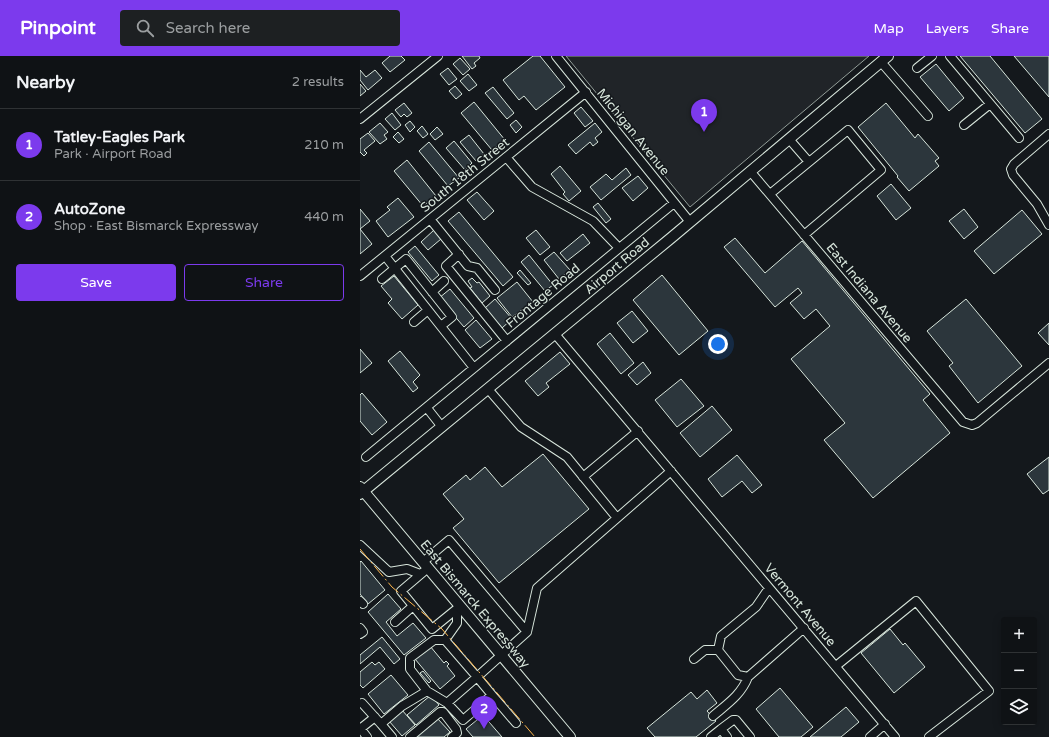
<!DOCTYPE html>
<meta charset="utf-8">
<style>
body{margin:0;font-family:"Varela Round",sans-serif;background:#1d2022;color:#f1f3f6}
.controls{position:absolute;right:12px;bottom:12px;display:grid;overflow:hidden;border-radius:4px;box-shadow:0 2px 10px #0003}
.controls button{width:36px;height:36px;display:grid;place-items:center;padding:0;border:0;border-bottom:1px solid #2f3234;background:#0f1215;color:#f1f3f6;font:20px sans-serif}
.you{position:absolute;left:358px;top:288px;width:14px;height:14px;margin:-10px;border:3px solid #fff;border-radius:50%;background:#1a73e8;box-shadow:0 0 0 6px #1a73e833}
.badge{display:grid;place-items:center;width:26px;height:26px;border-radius:50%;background:#7c3aed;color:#fff;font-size:13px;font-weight:700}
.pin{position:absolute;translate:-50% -33px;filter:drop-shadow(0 1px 2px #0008)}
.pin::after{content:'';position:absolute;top:21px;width:14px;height:12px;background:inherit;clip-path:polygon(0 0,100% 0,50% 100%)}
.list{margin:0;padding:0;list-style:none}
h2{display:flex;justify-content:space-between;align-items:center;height:52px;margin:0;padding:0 16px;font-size:17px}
h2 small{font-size:13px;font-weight:400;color:#9b9ea0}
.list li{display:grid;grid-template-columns:26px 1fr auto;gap:12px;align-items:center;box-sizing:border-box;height:72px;padding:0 16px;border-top:1px solid #2f3234}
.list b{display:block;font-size:15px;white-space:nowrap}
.list p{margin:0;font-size:13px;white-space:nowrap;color:#9b9ea0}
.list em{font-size:13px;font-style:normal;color:#9b9ea0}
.actions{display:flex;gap:8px;padding:12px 16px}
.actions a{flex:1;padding:9px 0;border:1px solid #7c3aed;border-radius:4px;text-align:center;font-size:14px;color:#7c3aed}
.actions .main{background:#7c3aed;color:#fff}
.icon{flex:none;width:22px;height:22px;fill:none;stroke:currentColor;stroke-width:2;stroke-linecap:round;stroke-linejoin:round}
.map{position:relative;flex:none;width:689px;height:681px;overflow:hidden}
header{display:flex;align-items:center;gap:24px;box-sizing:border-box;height:56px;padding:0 20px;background:#7c3aed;color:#fff}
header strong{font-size:19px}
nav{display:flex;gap:22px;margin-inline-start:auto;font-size:14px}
.search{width:280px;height:36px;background:#1d2022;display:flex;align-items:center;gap:10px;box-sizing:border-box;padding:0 14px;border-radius:4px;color:#9b9ea0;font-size:15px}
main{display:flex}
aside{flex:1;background:#0f1215}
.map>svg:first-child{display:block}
.green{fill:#202428;stroke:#939e99}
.building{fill:#2c363c;stroke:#d8e6dc}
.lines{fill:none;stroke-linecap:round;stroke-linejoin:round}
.minor-casing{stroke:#d8e6dc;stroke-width:10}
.major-casing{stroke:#d8e6dc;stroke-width:12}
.minor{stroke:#14181c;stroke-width:8}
.major{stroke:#14181c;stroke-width:10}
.power{stroke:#ffb74d;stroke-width:1;stroke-dasharray:14 3 2 3;stroke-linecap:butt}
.labels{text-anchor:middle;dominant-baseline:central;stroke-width:3;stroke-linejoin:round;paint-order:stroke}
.street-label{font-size:13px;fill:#d8e6dc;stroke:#14181c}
</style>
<header>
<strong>Pinpoint</strong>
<div class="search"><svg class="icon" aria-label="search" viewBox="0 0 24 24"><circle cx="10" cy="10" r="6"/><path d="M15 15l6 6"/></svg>Search here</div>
<nav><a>Map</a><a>Layers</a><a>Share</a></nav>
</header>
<main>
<aside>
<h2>Nearby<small>2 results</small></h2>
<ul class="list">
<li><span class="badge">1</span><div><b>Tatley-Eagles Park</b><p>Park · Airport Road</p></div><em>210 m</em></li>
<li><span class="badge">2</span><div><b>AutoZone</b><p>Shop · East Bismarck Expressway</p></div><em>440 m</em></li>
</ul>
<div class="actions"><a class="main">Save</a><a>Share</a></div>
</aside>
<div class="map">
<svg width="689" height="681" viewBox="0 0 689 681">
<rect width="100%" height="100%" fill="#14181c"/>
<!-- green -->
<path class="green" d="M206 0H509L330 151Z"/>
<!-- building -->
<path class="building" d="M30 0H41L45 4 30 16 22 7Z
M102 0H119L120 2 114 7 116 10 112 13Z
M173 0H180L205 31 176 54 164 40 159 44 143 24Z
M600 0H630L682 63 665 77Z
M654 0H689V41Z
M100 2 110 13 103 19 93 8Z
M576 8 604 42 589 55 560 21Z
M88 12 97 23 89 29 80 18Z
M0 14 6 21 15 14 22 22 8 34 0 24Z
M108 18 117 29 109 35 100 25Z
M0 28 6 35 0 40Z
M95 30 102 38 96 43 89 35Z
M133 31 154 57 147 63 125 37Z
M114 46 145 84 132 94 101 57Z
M44 47 52 57 47 61 44 58 41 61 35 54Z
M526 47 555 82 558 78 579 102 575 105 579 110 549 135 537 121 538 120 498 71Z
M221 51 233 65 225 71 214 57Z
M32 57 41 69 35 74 25 63Z
M156 64 162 71 156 77 150 69Z
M50 65 55 71 50 76 45 69Z
M20 67 28 76 24 79 27 83 20 88 9 76Z
M235 67 242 76 235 82 238 86 233 90 230 86 216 98 208 89Z
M62 70 68 78 63 82 57 75Z
M77 71 83 78 75 84 70 78Z
M38 76 44 83 39 87 33 81Z
M8 77 15 85 4 94 7 97 4 100 0 96V83Z
M109 79 124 98 116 105 100 86Z
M94 85 112 107 105 114 86 92Z
M69 86 99 122 88 130 59 95Z
M47 104 76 140 63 150 34 115Z
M200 110 221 135 209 145 203 138 205 136 191 118Z
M266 112 271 119 241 144 230 131 246 118 252 124Z
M278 120 288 132 273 145 262 132Z
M531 128 551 152 536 164 517 140Z
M117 136 134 155 124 164 107 144Z
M38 142 54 161 28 181 16 165 30 154 27 151Z
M238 147 251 163 246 167 233 151Z
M0 153 10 165 0 173 12 188 0 198Z
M604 153 618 171 604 183 589 165Z
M662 154 682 178 634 218 614 195Z
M99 156 153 221 143 230 88 165Z
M74 174 81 183 68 194 61 186Z
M176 174 190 191 180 199 166 182Z
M223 178 230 187 207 205 200 197Z
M375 182 405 217 442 185 570 338 563 344 590 377 513 442 464 384 485 367 431 303 470 270 456 253 444 263 430 247 442 237 438 232 415 251 364 191Z
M55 190 79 219 72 225 48 196Z
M194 196 210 214 199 223 184 204Z
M169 199 193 229 185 235 161 206Z
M160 214 171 227 168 229 157 217Z
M302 219 348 275 319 299 273 244Z
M34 220 58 249 42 263 28 247 32 243 21 230Z
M112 222 117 227 119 226 130 240 122 247 110 232 112 231 108 225Z
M157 226 173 246 152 261 137 242Z
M90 233 114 262 104 271 79 242Z
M135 243 152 263 142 272 125 252Z
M606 243 662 310 618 347 589 310 593 307 567 275Z
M272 255 288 275 273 287 257 267Z
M116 264 132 283 120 292 105 274Z
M689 267V289L678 277Z
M250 277 274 307 261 318 237 288Z
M0 293 12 307 0 317Z
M40 295 60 319 53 326 58 332 53 336 28 305Z
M200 296 210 308 186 327 189 331 178 340 165 325Z
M283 306 291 317 277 329 268 319Z
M321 323 344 350 317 371 295 344Z
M2 337 27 366 12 379 0 365V339Z
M352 350 372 374 340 401 320 377Z
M183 398 229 453 139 527 93 472 104 463 83 438 106 419 110 424 125 411 142 431Z
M377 399 402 429 392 437 382 425 362 441 348 423Z
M689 401V434L683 438 667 418Z
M1 505 25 534 8 548 0 538V506Z
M28 538 41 553 26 566 37 580 53 567 66 582 44 599 8 556Z
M530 573 543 589 545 587 565 611 534 637 501 597Z
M22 581 40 603 34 608 20 591 0 608V599Z
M70 590 84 607 86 605 89 608 87 610 95 620 80 633 55 603Z
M12 606 15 609 19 606 25 613 3 632 0 629V616Z
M63 615 71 625 69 627 60 617Z
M31 619 48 639 24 658 8 638Z
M420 632 453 671 441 681H419L396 653Z
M347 634 357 647 347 655 356 665 336 681H295L287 672 331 636 337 643Z
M71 639 79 649 56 669 47 659Z
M486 651 499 666 481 681H450Z
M42 654 55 669 42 680 29 665Z
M123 659 142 681H113L106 673Z
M77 662 90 676 84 681H54Z"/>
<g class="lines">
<!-- minor casing -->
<g class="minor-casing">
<path id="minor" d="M196 0 330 166
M590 0 659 82
M521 6 568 60
M557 12 572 0
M0 63 78 0
M604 69 630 48
M689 78 654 108 651 113 653 119 677 148 689 169
M429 83 449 106 488 74 521 114 444 179
M146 101 172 131 233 165 259 192
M390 115 603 366 612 369 617 367 689 307
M410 138 449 106
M70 163 108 210 117 212 135 234
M99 198 86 210 147 285
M25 200 114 312
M0 220 226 36
M22 223 46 203 92 261 81 270
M72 236 84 225
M54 266 68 254
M195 278 535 681
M128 333 161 371 207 401 257 462
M67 352 82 371
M6 401 314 147
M223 421 278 375
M0 489 29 516 47 513 60 518
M63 506 89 484 167 576
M68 512 41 535 72 573 99 551
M409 532 396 551 361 580 358 594 378 619 388 621 444 572
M0 545 3 548
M97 553V567L85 584 117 621 167 576 177 532 311 415
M35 566 53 550
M0 572 3 576 0 578
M85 584H74L50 602V613L67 635 87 647
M334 603 345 594H358
M476 610 556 545 629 635 569 681
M117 621 132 639 103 664 87 647Z
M132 639 156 667
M2 647 21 668 42 650 67 635
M353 660C367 648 381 639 388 621
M21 668 32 681
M0 672 7 681
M0 673 15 661
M361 673 373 664H376L390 681
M50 681 80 656H83L96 673 97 677 92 681
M351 681 361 673 367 681
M510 681 525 668"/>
</g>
<!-- major casing -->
<g class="major-casing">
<path id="major" d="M0 431 210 681
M0 438 311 182 528 0"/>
</g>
<!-- minor -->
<use href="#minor" class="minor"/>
<!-- major -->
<use href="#major" class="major"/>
<!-- power -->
<path class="power" d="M0 493 32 531 82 573 175 681"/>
</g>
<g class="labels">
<!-- street labels -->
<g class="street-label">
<text transform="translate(273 76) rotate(51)">Michigan Avenue</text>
<text transform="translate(105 119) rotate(-39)">South 18th Street</text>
<text transform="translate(257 210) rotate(-40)">Airport Road</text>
<text transform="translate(509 237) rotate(50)">East Indiana Avenue</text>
<text transform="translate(183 240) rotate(-40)">Frontage Road</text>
<text transform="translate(115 548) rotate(50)">East Bismarck Expressway</text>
<text transform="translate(440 549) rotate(50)">Vermont Avenue</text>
</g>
</g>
</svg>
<div class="controls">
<button>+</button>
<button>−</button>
<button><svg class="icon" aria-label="layers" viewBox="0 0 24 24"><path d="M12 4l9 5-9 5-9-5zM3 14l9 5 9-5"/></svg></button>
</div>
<div class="you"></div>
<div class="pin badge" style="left:344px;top:76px">1</div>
<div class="pin badge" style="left:124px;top:673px">2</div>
</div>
</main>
